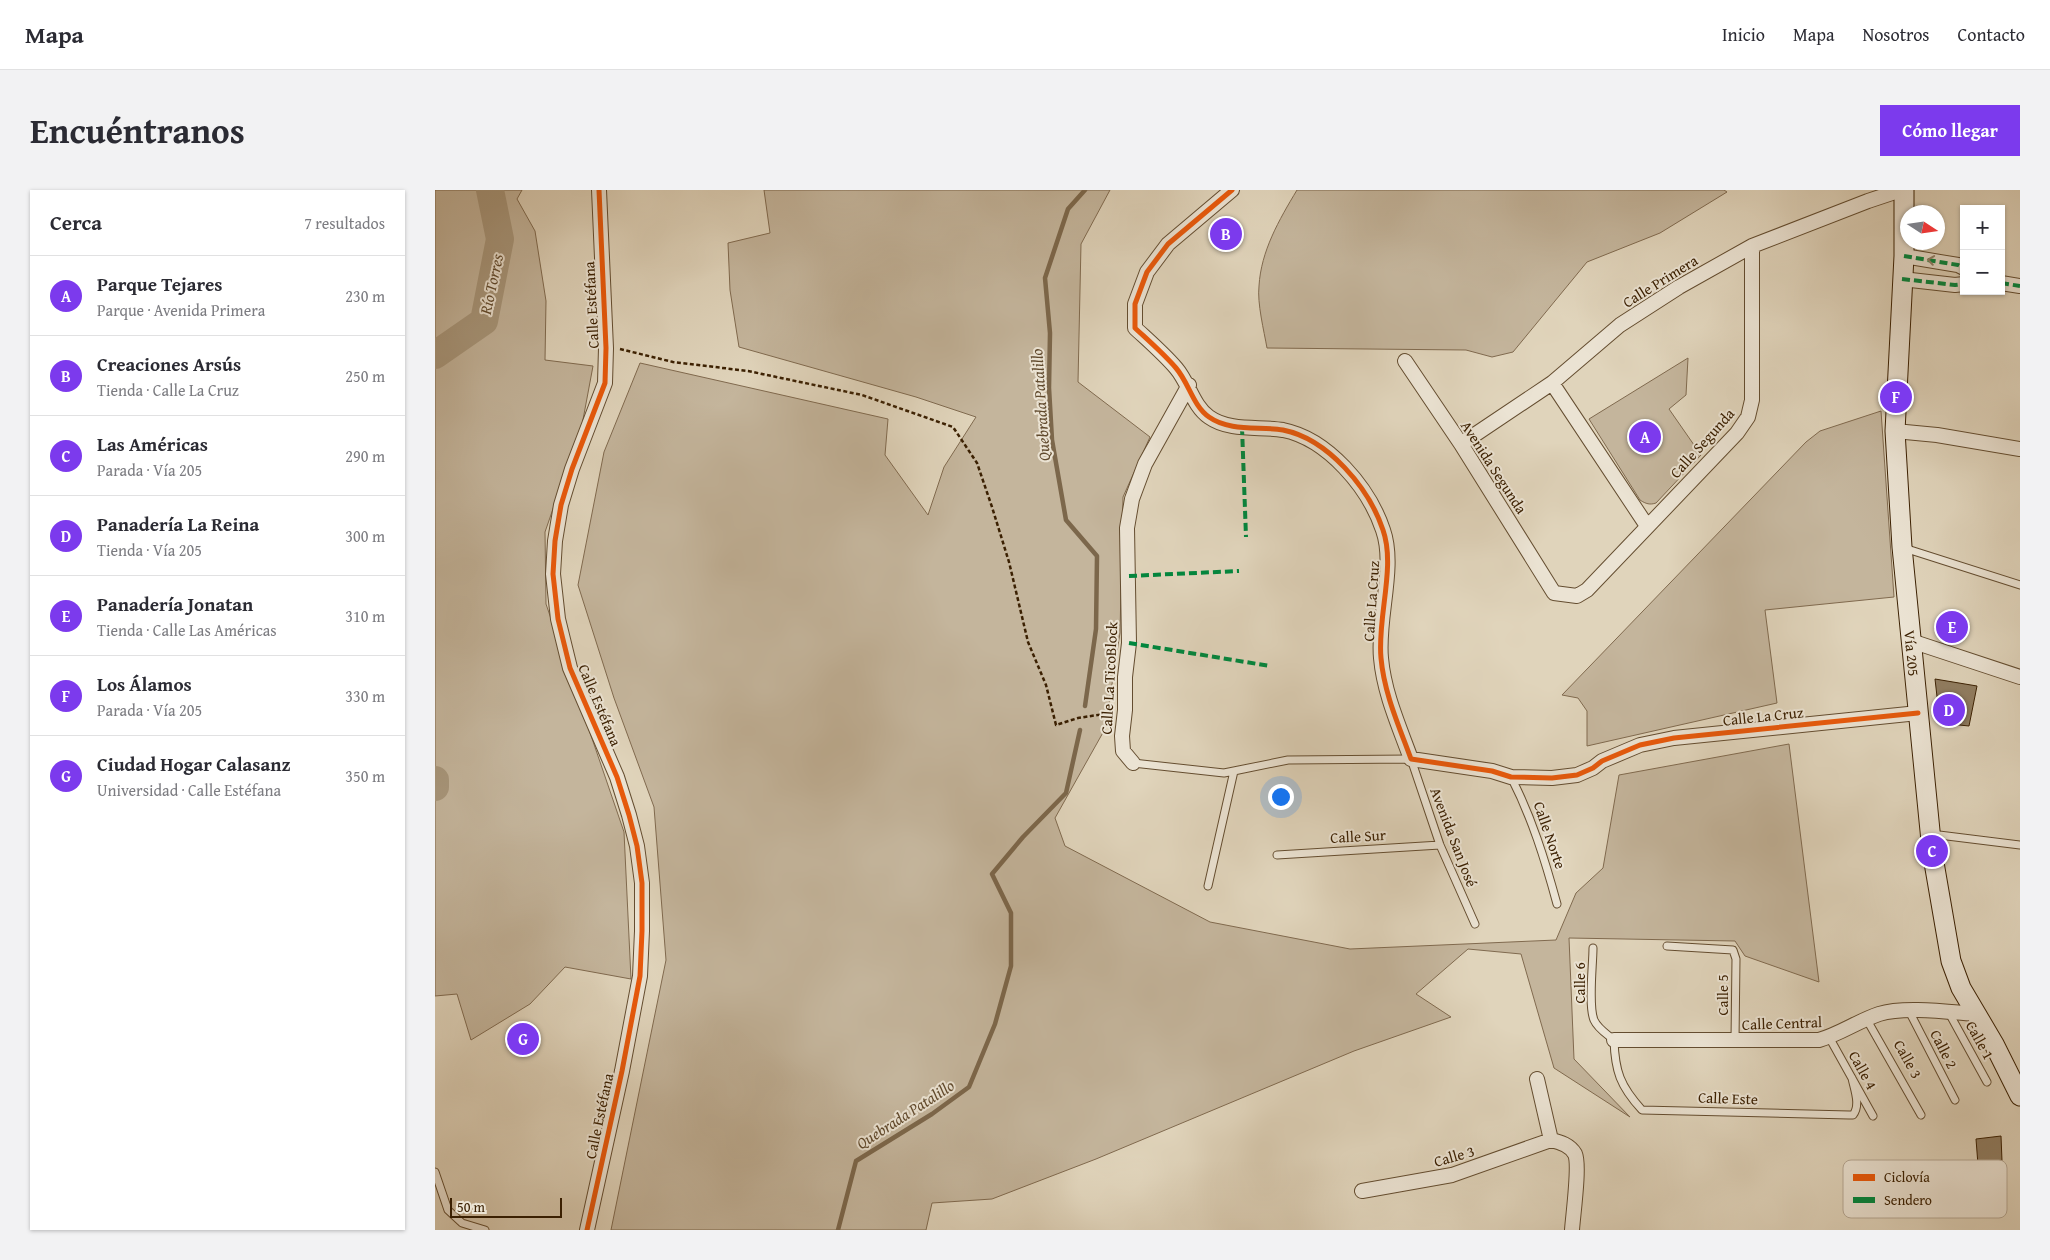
<!DOCTYPE html>
<html lang="es">
<meta charset="utf-8">
<style>
body{margin:0;font-family:"Gentium Book Plus",serif;background:#f2f2f3;color:#2b2b33}
.controls{position:absolute;right:15px;top:15px;display:grid;overflow:hidden;border-radius:0px;box-shadow:0 1px 4px #0004}
.controls button{width:45px;height:45px;display:grid;place-items:center;padding:0;border:0;border-bottom:1px solid #e1e1e2;background:#fff;color:#2b2b33;font:25px sans-serif}
.compass{position:absolute;left:1465px;top:15px;width:45px;height:45px;border-radius:50%;background:#fff;box-shadow:0 1px 4px #0004;rotate:102deg}
.scale{position:absolute;left:15px;bottom:12px;width:112px;box-sizing:border-box;padding-left:5px;border:2px solid #3b2002;border-top:0;font-size:14px;line-height:18px;white-space:nowrap;color:#3b2002;-webkit-text-stroke:4px #ebe3d3;paint-order:stroke}
.you{position:absolute;left:845px;top:606px;width:18px;height:18px;margin:-12px;border:4px solid #fff;border-radius:50%;background:#1a73e8;box-shadow:0 0 0 8px #1a73e833}
.badge{display:grid;place-items:center;width:32px;height:32px;border-radius:50%;background:#7c3aed;color:#fff;font-size:16px;font-weight:700}
.pin{position:absolute;translate:-50% -50%;border:2px solid #fff;box-shadow:0 1px 5px #0006}
.list{margin:0;padding:0;list-style:none}
h2{display:flex;justify-content:space-between;align-items:center;height:65px;margin:0;padding:0 20px;font-size:21px}
h2 small{font-size:16px;font-weight:400;color:#7c7c81}
.list li{display:grid;grid-template-columns:32px 1fr auto;gap:15px;align-items:center;box-sizing:border-box;height:80px;padding:0 20px;border-top:1px solid #e1e1e2}
.list b{display:block;font-size:19px;white-space:nowrap}
.list p{margin:0;font-size:16px;white-space:nowrap;color:#7c7c81}
.list em{font-size:16px;font-style:normal;color:#7c7c81}
.map{position:relative;flex:none;width:1585px;height:1040px;overflow:hidden;border-radius:0px}
header{display:flex;align-items:center;gap:30px;box-sizing:border-box;height:70px;padding:0 25px;background:#fff;border-bottom:1px solid #e1e1e2}
header strong{font-size:24px}
nav{display:flex;gap:28px;margin-inline-start:auto;font-size:18px}
.intro{display:flex;align-items:center;justify-content:space-between;box-sizing:border-box;height:120px;padding:0 30px}
h1{margin:0;font-size:35px}
.button{padding:12px 22px;border-radius:0px;background:#7c3aed;color:#fff;font-size:18px;font-weight:700}
main{display:flex;gap:30px;padding:0 30px}
aside{flex:1;background:#fff;border-radius:0px;box-shadow:0 1px 4px #0004}
.map>svg:first-child{display:block}
.green{fill:#c4b59c;stroke:#806a4f}
.lines{fill:none;stroke-linecap:round;stroke-linejoin:round}
.stream{stroke:#7c674b;stroke-width:4.5}
.river{stroke:#a8977c;stroke-width:28}
.building{fill:#917e62;stroke:#3b2002}
.service-casing{stroke:#644d30;stroke-width:9}
.minor-casing{stroke:#644d30;stroke-width:16}
.secondary-casing{stroke:#3b2002;stroke-width:21}
.path{stroke:#3b2002;stroke-width:2.5;stroke-dasharray:4 2.5;stroke-linecap:butt}
.service{stroke:#ebe3d3;stroke-width:7}
.minor{stroke:#ebe3d3;stroke-width:14}
.secondary{stroke:#ebe3d3;stroke-width:19}
.quiet{stroke:#00873e;stroke-width:4;stroke-dasharray:8 4;stroke-linecap:butt}
.cycleway-casing{stroke:#ebe3d3;stroke-width:8}
.cycleway{stroke:#e8590c;stroke-width:5}
.oneway{stroke:#93826a}
.labels{text-anchor:middle;dominant-baseline:central;stroke-width:4;stroke-linejoin:round;paint-order:stroke}
.street-label{font-size:15px;fill:#3b2002;stroke:#ebe3d3}
.water-label{font-size:16px;font-style:italic;fill:#614a2d;stroke:#ebe3d3}
.key{fill:#ebe3d3;stroke:#b6a894;stroke-width:1}
.key-label{font-size:14px;fill:#3b2002}
</style>
<header>
<strong>Mapa</strong>
<nav><a>Inicio</a><a>Mapa</a><a>Nosotros</a><a>Contacto</a></nav>
</header>
<div class="intro"><h1>Encuéntranos</h1><a class="button">Cómo llegar</a></div>
<main>
<aside>
<h2>Cerca<small>7 resultados</small></h2>
<ul class="list">
<li><span class="badge">A</span><div><b>Parque Tejares</b><p>Parque · Avenida Primera</p></div><em>230 m</em></li>
<li><span class="badge">B</span><div><b>Creaciones Arsús</b><p>Tienda · Calle La Cruz</p></div><em>250 m</em></li>
<li><span class="badge">C</span><div><b>Las Américas</b><p>Parada · Vía 205</p></div><em>290 m</em></li>
<li><span class="badge">D</span><div><b>Panadería La Reina</b><p>Tienda · Vía 205</p></div><em>300 m</em></li>
<li><span class="badge">E</span><div><b>Panadería Jonatan</b><p>Tienda · Calle Las Américas</p></div><em>310 m</em></li>
<li><span class="badge">F</span><div><b>Los Álamos</b><p>Parada · Vía 205</p></div><em>330 m</em></li>
<li><span class="badge">G</span><div><b>Ciudad Hogar Calasanz</b><p>Universidad · Calle Estéfana</p></div><em>350 m</em></li>
</ul>
</aside>
<div class="map">
<svg width="1585" height="1040" viewBox="0 0 1585 1040">
<rect width="100%" height="100%" fill="#e0d4bb"/>
<filter id="stains"><feTurbulence type="fractalNoise" baseFrequency=".004" numOctaves="4"/><feColorMatrix values="0 0 0 0 .2 0 0 0 0 .09 0 0 0 0 .02 0 0 0 .5 -.17"/></filter>
<radialGradient id="worn" r=".72"><stop offset=".6" stop-color="#630" stop-opacity="0"/><stop offset="1" stop-color="#630" stop-opacity=".3"/></radialGradient>
<!-- green -->
<path class="green" d="M0 0H87L82 9 100 41 111 111 110 170 158 176 147 235 110 342 111 414 189 642 196 789 130 777 95 814 36 850 22 804 0 806Z
M329 0H675L646 54 643 192 715 247 688 307 685 443 670 539 620 628 630 656 775 732 915 759 1121 750 1141 703 1168 678 1184 585 1354 554 1384 792 1310 766 1300 751 1134 748 1139 869 1195 927 1119 878 1086 764 1033 759 981 804 1016 827 919 861 661 969 557 1009 497 1013 491 1040H176L231 770 219 617 179 508 143 395 169 262 205 173 453 229 450 265 493 325 509 277 541 227 481 207 304 157 295 100 293 53 335 43Z
M862 0H1289L1292 2 1225 43 1152 72 1078 162 1057 167 1031 160 832 158C829 141 822 113 824 96 826 61 844 30 862 0Z
M1253 168 1251 205 1234 219 1266 265 1221 313C1215 315 1211 314 1205 310L1154 229Z
M1446 221 1459 407 1330 420 1342 513 1152 556V521L1143 508 1127 505 1371 252 1385 241Z"/>
<g class="lines">
<!-- stream -->
<path class="stream" d="M650 0 633 19 610 88 615 143 614 198 617 250 631 330 662 366 661 439 650 516
M403 1040 421 971 497 924 534 897 560 834 576 776V723L557 684 588 647 631 603 645 540"/>
<!-- river -->
<path class="river" d="M0 165 49 131 65 49 55 0
M0 590V597"/>
</g>
<!-- building -->
<path class="building" d="M1505 426 1534 434 1528 449 1500 439Z
M1500 489 1542 496 1534 536 1505 533Z
M1566 946 1567 971 1543 975 1541 949Z"/>
<g class="lines">
<!-- service casing -->
<g class="service-casing">
<path id="service" d="M1469 358 1585 395
M698 573 789 583 853 570 976 569 1005 655 1040 734
M1076 587C1097 628 1110 670 1122 714
M1496 644 1585 655
M842 665 1005 655
M773 696 799 581
M1232 756 1298 760 1301 769 1300 850
M1158 758C1158 775 1153 815 1159 830 1163 839 1172 844 1179 850 1180 881 1185 896 1207 920L1414 925H1418C1426 915 1419 899 1417 888
M1474 821 1520 910
M1514 823 1552 892
M1432 830 1486 925
M1394 847 1438 926
M0 982 13 1020 27 1033 50 1040"/>
</g>
<!-- minor casing -->
<g class="minor-casing">
<path id="minor" d="M797 0 733 54 712 82 700 114V138C714 151 729 164 741 178 754 193 758 216 774 227 795 242 825 236 848 240 893 249 934 298 948 340 961 377 942 428 946 468 949 503 964 536 976 569L1057 581 1076 587 1117 588 1142 585 1158 578 1167 571 1205 555 1239 548 1483 523
M1469 66 1523 75 1529 78
M1467 89 1520 95 1529 94
M1566 93 1585 96
M970 171 1026 254 1119 403 1142 406 1152 400 1302 243 1313 227 1317 210V56
M1117 193 1212 336
M1460 241 1502 245 1585 259
M1026 254 1117 193 1185 135 1244 97 1317 56 1433 11 1466 0
M1476 451 1585 487
M698 573 688 561 687 546 690 520V487L694 453 692 338 697 309 710 274 754 195
M1179 850H1384C1405 844 1423 831 1444 824 1469 816 1514 822 1541 824
M1102 889 1116 950C1125 952 1135 955 1140 964 1145 975 1138 1025 1137 1040
M927 1001 1017 985 1116 950
M152 1040 187 881 205 786 207 741V693L202 656 194 625 182 587 135 478 123 429 118 384 120 351 126 315 137 279 170 193 171 158 164 0"/>
</g>
<!-- secondary casing -->
<g class="secondary-casing">
<g id="secondary">
<path id="s1" d="M1469 0V66L1460 241 1467 357 1497 661 1516 771 1526 798 1559 854 1585 906"/>
</g>
</g>
<!-- path -->
<path class="path" d="M185 159 238 172 313 181 427 205 518 237 542 273 557 317 574 372 593 452 611 495 621 535 643 528 676 523"/>
<!-- service -->
<use href="#service" class="service"/>
<!-- minor -->
<use href="#minor" class="minor"/>
<!-- secondary -->
<use href="#secondary" class="secondary"/>
<!-- quiet -->
<path class="quiet" d="M1469 66 1523 75 1529 78
M1467 89 1520 95 1529 94
M1566 93 1585 96
M807 237 811 347
M694 386 804 381
M694 453 835 476"/>
<!-- cycleway casing -->
<g class="cycleway-casing">
<path id="cycleway" d="M797 0 733 54 712 82 700 114V138C714 151 729 164 741 178 754 193 758 216 774 227 795 242 825 236 848 240 893 249 934 298 948 340 961 377 942 428 946 468 949 503 964 536 976 569L1057 581 1076 587 1117 588 1142 585 1158 578 1167 571 1205 555 1239 548 1483 523
M152 1040 187 881 205 786 207 741V693L202 656 194 625 182 587 135 478 123 429 118 384 120 351 126 315 137 279 170 193 171 158 164 0"/>
</g>
<!-- cycleway -->
<use href="#cycleway" class="cycleway"/>
</g>
<!-- one-way arrows -->
<defs><path id="oneway-chevron" d="M-2-3.5L2.5 0L-2 3.5" fill="none" stroke-width="1.6" stroke-linecap="round" stroke-linejoin="round" transform="scale(1.25)"/></defs>
<use class="oneway" href="#oneway-chevron" transform="translate(1496 70) rotate(-171)"/>
<g class="labels">
<!-- street labels -->
<g class="street-label">
<text transform="translate(1225 91) rotate(-32)">Calle Primera</text>
<text transform="translate(156 115) rotate(-93)">Calle Estéfana</text>
<text transform="translate(1267 253) rotate(-48)">Calle Segunda</text>
<text transform="translate(1059 277) rotate(57)">Avenida Segunda</text>
<text transform="translate(936 411) rotate(-86)">Calle La Cruz</text>
<text stroke="none"><textPath href="#s1" startOffset="464">Vía 205</textPath></text>
<text transform="translate(674 488) rotate(-87)">Calle La TicoBlock</text>
<text transform="translate(165 515) rotate(67)">Calle Estéfana</text>
<text transform="translate(1328 526) rotate(-6)">Calle La Cruz</text>
<text transform="translate(1115 645) rotate(71)">Calle Norte</text>
<text transform="translate(923 646) rotate(-3)">Calle Sur</text>
<text transform="translate(1019 647) rotate(69)">Avenida San José</text>
<text transform="translate(1144 793) rotate(-90)">Calle 6</text>
<text transform="translate(1287 805) rotate(-90)">Calle 5</text>
<text transform="translate(1347 833) rotate(-2)">Calle Central</text>
<text transform="translate(1545 850) rotate(61)">Calle 1</text>
<text transform="translate(1509 859) rotate(63)">Calle 2</text>
<text transform="translate(1473 869) rotate(61)">Calle 3</text>
<text transform="translate(1428 880) rotate(61)">Calle 4</text>
<text transform="translate(1293 908) rotate(2)">Calle Este</text>
<text transform="translate(164 926) rotate(-78)">Calle Estéfana</text>
<text transform="translate(1019 966) rotate(-16)">Calle 3</text>
</g>
<!-- water labels -->
<g class="water-label">
<text transform="translate(56 94) rotate(-78)">Río Torres</text>
<text transform="translate(605 215) rotate(-94)">Quebrada Patalillo</text>
<text transform="translate(470 924) rotate(-33)">Quebrada Patalillo</text>
</g>
</g>
<!-- legend -->
<rect x="1408" y="970" width="164" height="58" rx="8" class="key"/>
<rect x="1418" y="984" width="22" height="7" fill="#e8590c"/>
<rect x="1418" y="1007" width="22" height="6" fill="#00873e"/>
<g class="key-label">
<text x="1449" y="992">Ciclovía</text>
<text x="1449" y="1015">Sendero</text>
</g>
<rect width="100%" height="100%" filter="url(#stains)"/>
<rect width="100%" height="100%" fill="url(#worn)"/>
</svg>
<div class="controls">
<button>+</button>
<button>−</button>
</div>
<svg class="compass" viewBox="-18 -18 36 36"><path d="M0-13l5 13h-10z" fill="#e53935"/><path d="M0 13l5-13h-10z" fill="#7c7c81"/></svg>
<div class="scale">50 m</div>
<div class="you"></div>
<div class="pin badge" style="left:1210px;top:247px">A</div>
<div class="pin badge" style="left:791px;top:44px">B</div>
<div class="pin badge" style="left:1497px;top:661px">C</div>
<div class="pin badge" style="left:1514px;top:520px">D</div>
<div class="pin badge" style="left:1517px;top:437px">E</div>
<div class="pin badge" style="left:1461px;top:207px">F</div>
<div class="pin badge" style="left:88px;top:849px">G</div>
</div>
</main>
